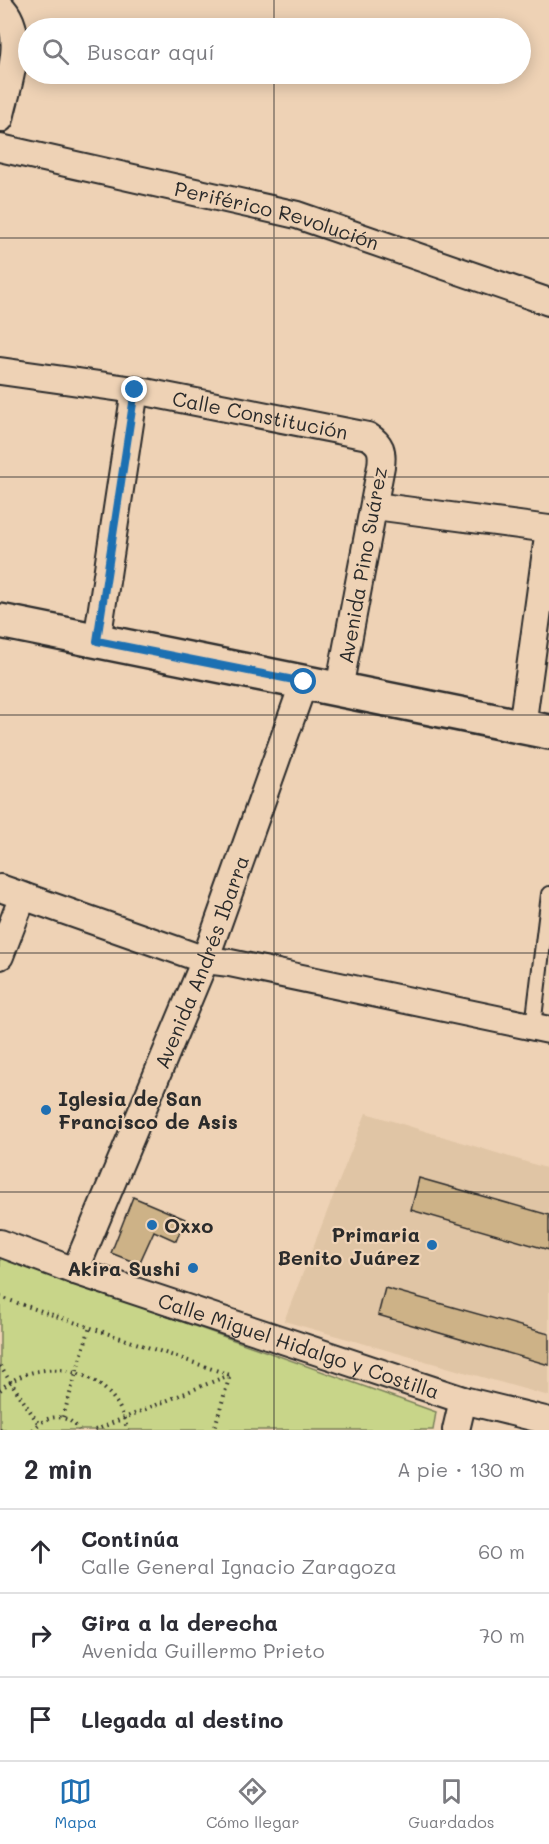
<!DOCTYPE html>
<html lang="es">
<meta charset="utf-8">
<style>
body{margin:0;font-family:Mali,sans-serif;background:#f7f7f7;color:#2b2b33}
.stop{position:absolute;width:18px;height:18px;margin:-14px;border:4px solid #1f6fb2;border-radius:50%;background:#fff}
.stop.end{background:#1f6fb2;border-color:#fff;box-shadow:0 2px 6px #0008}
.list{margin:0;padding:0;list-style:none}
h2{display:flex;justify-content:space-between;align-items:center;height:78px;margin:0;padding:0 24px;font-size:26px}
h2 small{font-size:20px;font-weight:400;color:#7c7c81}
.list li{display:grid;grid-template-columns:39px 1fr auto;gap:18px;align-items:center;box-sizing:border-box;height:84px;padding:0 24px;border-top:2px solid #e1e1e2}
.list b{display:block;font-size:22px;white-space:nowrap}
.list p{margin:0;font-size:20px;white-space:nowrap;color:#7c7c81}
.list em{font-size:20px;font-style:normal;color:#7c7c81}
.icon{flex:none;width:33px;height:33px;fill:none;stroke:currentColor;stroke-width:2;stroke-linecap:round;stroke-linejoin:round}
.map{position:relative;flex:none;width:549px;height:1430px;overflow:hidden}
.search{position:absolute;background:#fff;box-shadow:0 3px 15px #0003;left:18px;right:18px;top:18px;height:66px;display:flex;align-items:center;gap:15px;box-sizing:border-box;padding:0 21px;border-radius:33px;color:#7c7c81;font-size:22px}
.sheet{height:330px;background:#fff}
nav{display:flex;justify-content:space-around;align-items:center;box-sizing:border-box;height:84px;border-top:2px solid #e1e1e2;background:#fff;font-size:16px;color:#7c7c81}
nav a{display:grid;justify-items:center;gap:3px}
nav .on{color:#1f6fb2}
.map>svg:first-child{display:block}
.built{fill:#e0c5a5}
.green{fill:#c8d589;stroke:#7a805a;stroke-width:1.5}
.building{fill:#cdb287;stroke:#2b2b2b;stroke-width:1.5}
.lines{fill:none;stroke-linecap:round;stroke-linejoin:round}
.lane-casing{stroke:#2b2b2b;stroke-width:18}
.street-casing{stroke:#2b2b2b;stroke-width:30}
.secondary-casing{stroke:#2b2b2b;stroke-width:38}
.path{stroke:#2b2b2b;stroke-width:4;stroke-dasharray:1.5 4.5;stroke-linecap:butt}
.lane{stroke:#eed2b5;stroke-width:14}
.street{stroke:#eed2b5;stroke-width:26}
.secondary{stroke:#eed2b5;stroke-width:33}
.route{stroke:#1f6fb2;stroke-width:8}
.grid{fill:none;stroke:#2b2b2b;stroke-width:1.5;stroke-opacity:0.55}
.poi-dot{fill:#1f6fb2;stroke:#eed2b5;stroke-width:2}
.labels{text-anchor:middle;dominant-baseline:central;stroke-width:4.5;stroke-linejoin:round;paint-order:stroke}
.street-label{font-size:20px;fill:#2b2b2b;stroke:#eed2b5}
.poi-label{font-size:20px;font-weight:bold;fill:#2b2b2b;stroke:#eed2b5;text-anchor:start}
</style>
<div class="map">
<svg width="549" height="1430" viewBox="0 0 549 1430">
<rect width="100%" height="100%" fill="#eed2b5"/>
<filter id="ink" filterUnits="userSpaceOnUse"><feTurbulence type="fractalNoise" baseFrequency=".0167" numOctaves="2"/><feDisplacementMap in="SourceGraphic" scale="12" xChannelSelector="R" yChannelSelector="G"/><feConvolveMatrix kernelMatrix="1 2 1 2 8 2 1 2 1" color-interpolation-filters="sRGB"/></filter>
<g filter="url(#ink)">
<!-- built -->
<path class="built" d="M366 1113 549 1169V1396L284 1321Z"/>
<!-- green -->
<path class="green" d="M0 1257 436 1412 433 1430H0Z"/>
<!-- building -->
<path class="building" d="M419 1178 549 1215V1250L411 1210Z
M133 1197 185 1219 176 1241 154 1231 139 1264 111 1253Z
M385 1288 549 1334V1365L378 1315Z"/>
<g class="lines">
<!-- lane casing -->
<g class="lane-casing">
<path id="lane" d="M533 1026 549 894"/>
</g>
<!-- street casing -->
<g class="street-casing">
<g id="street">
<path d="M0 6C29 33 7 85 0 119"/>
<path id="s1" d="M0 148 297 215 549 302"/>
<path id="s2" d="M0 371 135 390 368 436C381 444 383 451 381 466L339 689"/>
<path d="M375 506 549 529"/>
<path d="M97 641 135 390"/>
<path d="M522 727 549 529"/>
<path d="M0 888 205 960 230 963 549 1030"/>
<path d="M0 956 23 896"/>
<path id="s3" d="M0 1243 75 1271 463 1400 549 1421"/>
<path id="s4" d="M75 1271 205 960 304 682"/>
<path d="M456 1430 463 1400"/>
</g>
</g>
<!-- secondary casing -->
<g class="secondary-casing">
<path id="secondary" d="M0 621 549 732"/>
</g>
<!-- path -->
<path class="path" d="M0 1297 230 1375 214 1430
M0 1366 38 1423
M0 1390C42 1351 117 1370 127 1430
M63 1417 90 1327
M0 1429 2 1430
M33 1430C46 1414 67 1412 79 1430
M95 1430 229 1375"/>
<!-- lane -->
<use href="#lane" class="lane"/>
<!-- street -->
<use href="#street" class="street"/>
<!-- secondary -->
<use href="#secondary" class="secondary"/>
</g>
</g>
<g class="lines" filter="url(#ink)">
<!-- route -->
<path class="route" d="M135 390 97 641 304 682"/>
</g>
<!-- grid -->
<path class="grid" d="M274 0V28M274 74V1430M0 238H549M0 477H549M0 715H549M0 953H549M0 1192H549"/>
<!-- markers -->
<g class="poi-dot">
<circle cx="46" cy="1110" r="6"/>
<circle cx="152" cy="1225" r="6"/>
<circle cx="432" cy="1245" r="6"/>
<circle cx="193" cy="1268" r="6"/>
</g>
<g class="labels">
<!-- street labels -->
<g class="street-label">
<text stroke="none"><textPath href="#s1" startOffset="285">Periférico Revolución</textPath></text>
<text stroke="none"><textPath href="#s2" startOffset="264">Calle Constitución</textPath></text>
<text transform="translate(362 565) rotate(-80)">Avenida Pino Suárez</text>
<text stroke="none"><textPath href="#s4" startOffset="334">Avenida Andrés Ibarra</textPath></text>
<text stroke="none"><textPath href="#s3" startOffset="316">Calle Miguel Hidalgo y Costilla</textPath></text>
</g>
<!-- poi labels -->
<g class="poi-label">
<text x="58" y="1098">Iglesia de San<tspan x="58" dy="23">Francisco de Asis</tspan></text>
<text x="164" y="1225">Oxxo</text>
<text x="420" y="1234" text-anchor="end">Primaria<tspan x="420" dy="23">Benito Juárez</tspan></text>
<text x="181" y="1268" text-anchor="end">Akira Sushi</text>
</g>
</g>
</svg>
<div class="stop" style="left:304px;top:682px"></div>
<div class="stop end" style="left:135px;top:390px"></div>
<div class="search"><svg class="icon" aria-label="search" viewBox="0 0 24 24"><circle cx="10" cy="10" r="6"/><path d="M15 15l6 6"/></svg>Buscar aquí</div>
</div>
<section class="sheet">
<h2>2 min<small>A pie · 130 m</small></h2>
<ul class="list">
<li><svg class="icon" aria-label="ahead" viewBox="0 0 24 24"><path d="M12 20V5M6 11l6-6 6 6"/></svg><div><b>Continúa</b><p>Calle General Ignacio Zaragoza</p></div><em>60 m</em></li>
<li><svg class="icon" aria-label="right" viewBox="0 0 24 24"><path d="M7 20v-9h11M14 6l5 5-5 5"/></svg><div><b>Gira a la derecha</b><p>Avenida Guillermo Prieto</p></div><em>70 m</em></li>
<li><svg class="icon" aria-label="arrive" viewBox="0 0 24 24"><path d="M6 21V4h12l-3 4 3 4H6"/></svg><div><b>Llegada al destino</b></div></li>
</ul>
</section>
<nav>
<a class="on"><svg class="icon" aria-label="map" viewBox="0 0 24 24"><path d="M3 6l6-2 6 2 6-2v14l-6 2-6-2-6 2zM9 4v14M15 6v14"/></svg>Mapa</a>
<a><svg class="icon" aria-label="directions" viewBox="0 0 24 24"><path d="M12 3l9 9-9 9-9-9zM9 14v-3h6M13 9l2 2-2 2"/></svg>Cómo llegar</a>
<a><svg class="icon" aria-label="saved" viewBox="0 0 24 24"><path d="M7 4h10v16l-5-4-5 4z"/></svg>Guardados</a>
</nav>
